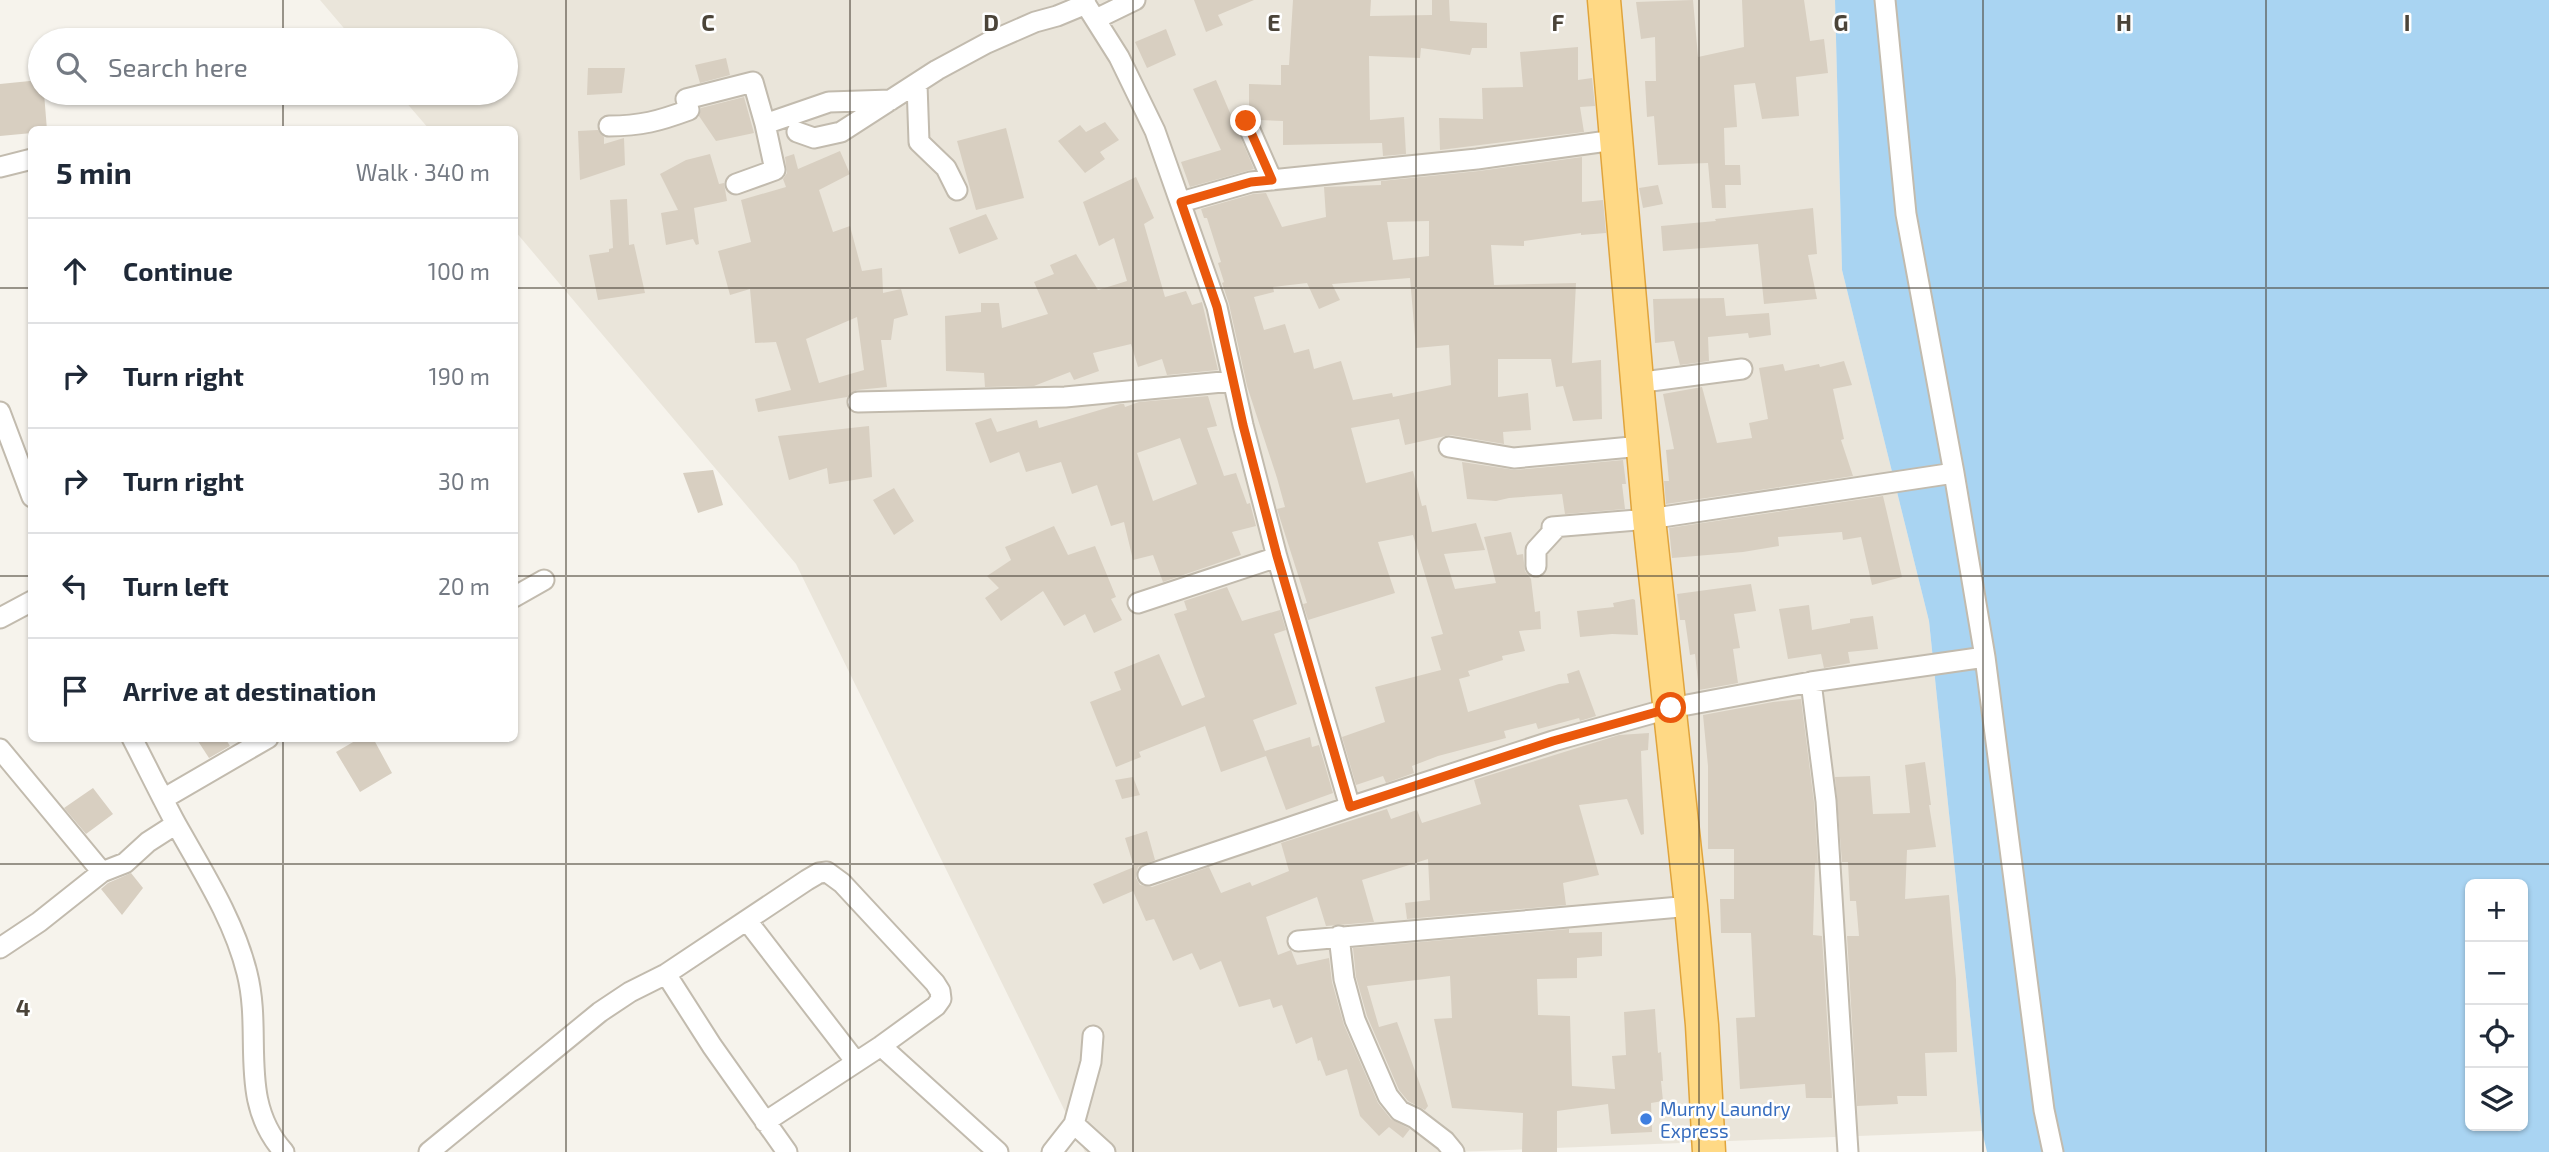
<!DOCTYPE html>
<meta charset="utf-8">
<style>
body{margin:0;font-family:"Exo 2",sans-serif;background:#f6f6f7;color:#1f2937}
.controls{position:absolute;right:21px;bottom:21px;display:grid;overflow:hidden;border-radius:10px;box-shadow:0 2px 5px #0004}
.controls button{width:63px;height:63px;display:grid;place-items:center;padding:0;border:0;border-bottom:2px solid #e0e1e3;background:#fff;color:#1f2937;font:35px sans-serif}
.stop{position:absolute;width:21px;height:21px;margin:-16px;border:5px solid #ea580c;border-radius:50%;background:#fff}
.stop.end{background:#ea580c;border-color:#fff;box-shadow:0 2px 7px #0008}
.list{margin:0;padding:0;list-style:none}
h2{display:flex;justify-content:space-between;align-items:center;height:91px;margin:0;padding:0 28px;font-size:30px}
h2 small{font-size:23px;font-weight:400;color:#747a83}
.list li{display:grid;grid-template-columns:46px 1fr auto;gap:21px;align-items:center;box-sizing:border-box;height:105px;padding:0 28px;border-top:2px solid #e0e1e3}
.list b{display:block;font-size:26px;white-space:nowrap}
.list em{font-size:23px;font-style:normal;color:#747a83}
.icon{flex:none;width:38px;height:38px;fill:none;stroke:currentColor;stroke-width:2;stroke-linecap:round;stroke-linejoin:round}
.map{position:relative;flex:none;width:2549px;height:1152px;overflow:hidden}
.search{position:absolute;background:#fff;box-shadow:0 2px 5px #0004;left:28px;top:28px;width:490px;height:77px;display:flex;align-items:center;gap:18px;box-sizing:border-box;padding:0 24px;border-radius:38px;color:#747a83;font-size:26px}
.panel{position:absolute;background:#fff;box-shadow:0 2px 5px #0004;left:28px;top:126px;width:490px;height:616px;border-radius:10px}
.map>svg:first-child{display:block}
.residential{fill:#eae5da}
.water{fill:#a9d4f2;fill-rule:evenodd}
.building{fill:#d8cfc1;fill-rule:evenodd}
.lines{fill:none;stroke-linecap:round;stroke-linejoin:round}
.minor-casing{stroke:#c2bbae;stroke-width:23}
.trunk-casing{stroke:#e0a43c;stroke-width:35}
.minor{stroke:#fff;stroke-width:19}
.trunk{stroke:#ffd985;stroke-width:32}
.route{stroke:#ea580c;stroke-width:9}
.grid{fill:none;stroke:#4b4439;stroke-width:2;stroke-opacity:0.55}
.shop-dot{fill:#3f7fe0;stroke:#fff;stroke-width:2.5}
.labels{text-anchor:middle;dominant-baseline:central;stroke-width:5;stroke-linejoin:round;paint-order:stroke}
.shop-label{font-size:19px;fill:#366cbe;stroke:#fff;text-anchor:start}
.grid-label{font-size:23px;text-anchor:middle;font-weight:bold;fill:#4b4439;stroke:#fff;stroke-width:5;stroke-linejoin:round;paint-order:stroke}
</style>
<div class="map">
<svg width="2549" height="1152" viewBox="0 0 2549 1152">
<rect width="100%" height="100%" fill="#f6f3ec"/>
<!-- residential -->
<path class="residential" d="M320 0H1835L1842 270 1929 621 1982 1131 1456 1152H1085L796 564 515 231 514 130 429 129 398 93H506V40H354Z"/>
<!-- water -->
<path class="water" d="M1835 0H2549V1152H1987L1982 1131 1929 621 1842 270ZM2470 884H2523V1126H2470Z"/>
<!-- building -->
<path class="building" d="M1194 0H1254L1218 15 1223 25 1206 32Z
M1293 0H1371L1370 16 1432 15V0H1449L1450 21 1487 23V48H1472L1470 55 1421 48 1420 58 1369 56 1370 120 1404 117 1406 154 1383 156 1382 143 1283 145V121L1259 120 1254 112 1249 109V84L1281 85V65H1289Z
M1693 0 1698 57 1744 47 1742 0H1804L1810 41 1824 39 1828 73 1796 77 1799 116 1762 119 1755 83 1734 85 1737 127 1724 128 1725 165H1740L1741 185H1725L1726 208H1712L1708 163 1658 165 1654 116 1647 117 1645 81H1656L1655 37 1641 39 1636 2Z
M1166 29 1176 55 1147 68 1135 42Z
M1578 47V80L1592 78 1595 106 1580 107 1584 132 1440 150 1439 118 1483 119 1482 88 1523 87 1520 52Z
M726 58 730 75 700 83 695 65Z
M588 68H625L622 93 587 95Z
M40 80V93H44L47 130H32V133L0 136V84Z
M1216 80 1254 169 1190 187 1181 162 1221 150 1193 89Z
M744 97 754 133 716 141 699 116 701 108Z
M1105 122 1119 140 1100 152 1105 159 1085 173 1058 141 1080 125 1086 132Z
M1006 128 1024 198 976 210 957 141Z
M598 130 604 137V144L624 138 625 165 580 180 578 131Z
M840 151 850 174 819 190 833 232 850 226 862 271 882 268 883 293 901 289 908 315 894 319 891 340H881L887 387 857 390 847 397 758 412 755 399 791 390 776 342 755 343 750 289 730 295 718 251 751 242 741 200 786 187 783 179 787 173 785 157 794 154 798 169ZM857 317 864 370 819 383 806 339Z
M710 154 719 184 724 183 727 201 694 208 699 244 696 245 693 239 666 245 661 213 678 210 660 174 686 160Z
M1582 157V202L1603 200 1606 233 1581 235V233L1524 241V246L1491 245 1494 285 1576 283 1572 363 1601 360 1602 419 1573 421 1563 386 1556 387 1551 359H1498V397L1528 393 1531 430 1503 432 1504 444 1450 435 1405 445 1399 419 1351 428 1366 483 1413 471 1422 506 1426 505 1432 532 1476 523 1485 550 1444 554 1455 589 1496 583 1484 537 1511 532 1517 555 1523 554 1525 571 1531 579 1535 612 1540 611 1541 629 1519 631 1525 651 1502 656 1503 660 1468 671 1470 676 1459 679 1468 712 1559 684 1569 683 1567 674 1579 670 1596 716 1580 721 1579 718 1538 729 1536 723 1504 731 1506 738 1438 756 1412 766 1414 773 1386 783 1383 776 1356 785 1342 737 1385 722 1375 687 1441 670 1431 637 1443 634 1413 535 1378 542 1395 593 1308 620 1303 604 1307 603 1277 509 1285 507 1277 478 1247 386 1229 304 1222 283 1224 282 1218 263 1221 262 1207 218H1204L1201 209 1253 194 1266 193 1282 227 1326 217 1324 187 1381 185V181L1479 171ZM1429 221V256L1393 260 1387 222ZM1410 278 1416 348 1449 345 1451 385 1393 397 1392 393 1353 400 1341 361 1314 369 1309 349 1294 353 1285 324 1264 330 1254 297 1274 292 1273 287 1307 283 1319 309 1340 300 1332 284Z
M1136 177 1154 218 1144 224 1165 297 1186 291 1192 305 1202 302 1218 370 1167 375 1162 359 1138 367 1131 344 1093 353 1099 371 1074 380 1070 372 1034 386 985 387 984 373 946 371 945 316 981 312V303H999L1002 328 1048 314 1034 282 1054 274 1050 265 1076 254 1098 290 1127 281 1114 238 1099 246 1083 202Z
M1658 185 1663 204 1643 208 1639 188Z
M627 199 629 245 634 244 645 293 598 300 589 255 609 252V249L613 248 610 200Z
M1813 208 1817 254 1808 255 1817 299 1764 304 1758 244 1663 251 1661 226 1716 221 1715 219Z
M986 214 998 239 959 254 949 228Z
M1724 298 1726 316 1769 313 1771 335 1749 338 1748 333 1708 337 1709 361 1680 365 1674 341 1655 343 1653 299Z
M1844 361 1852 385 1833 389 1844 439 1841 440 1853 476 1666 504 1664 481H1669L1666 450 1674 449 1663 394 1702 387 1717 443 1752 438 1749 423 1768 419 1759 368 1783 364 1785 371 1819 364 1820 367Z
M1208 396 1217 426 1207 428 1224 476 1236 473 1247 504 1250 503 1256 526 1232 532 1241 555 1163 582 1153 555 1133 560 1124 522 1111 526 1097 485 1072 494 1061 462 1026 472 1019 452 990 463 975 423 991 418 997 432 1037 420 1039 428 1120 404H1124L1125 407 1139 402ZM1180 438 1197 484 1153 501 1137 453Z
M869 426 872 477 829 484 827 468 789 480 778 436Z
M1623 460 1626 484H1622L1625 509 1565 514 1562 494 1509 498 1496 501 1467 499 1462 462 1515 470Z
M713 470 723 505 698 513 683 473Z
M894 488 914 521 894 535 873 500Z
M1883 496 1902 577 1872 585 1861 537 1843 540 1842 532 1778 537 1779 546 1743 552 1672 558 1669 528Z
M1054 526 1068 555 1095 546 1116 597 1111 599 1122 620 1094 633 1085 614 1064 626 1043 591 1001 621 985 598 999 588 987 576 1011 560 1005 547Z
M1751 584 1756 611 1734 614 1740 648 1733 649 1738 683 1699 690 1695 654 1690 655 1685 620H1680L1677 594Z
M1227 587 1242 621 1280 610 1286 630 1274 634 1297 704 1253 720 1265 751 1310 737 1312 747 1319 745 1333 793 1286 810 1266 756 1221 772 1205 726 1139 752 1141 757 1116 767 1090 702 1121 690 1114 672 1159 654 1182 706 1205 697 1174 614 1187 610 1184 601Z
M1633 599 1635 600 1638 635 1612 634 1580 637 1577 611 1614 607 1613 603Z
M1809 605 1812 630 1850 623V619L1873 616 1878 649 1848 652 1850 663 1824 668 1821 654 1788 659 1779 609Z
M1801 699 1814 802 1818 863H1815L1813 935 1822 936 1832 1098H1806L1805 1084 1740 1089 1736 1018 1755 1017 1751 933H1721L1720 899H1734V849H1708V766L1703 715 1773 702Z
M1649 733 1648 750 1641 751 1644 834 1641 835 1627 799 1579 805 1599 875 1563 883 1566 905 1407 919 1405 903 1430 900 1428 859 1362 880 1374 922 1326 926 1317 897 1266 917 1278 955 1291 950 1297 965 1329 958 1332 982 1344 1025 1378 1103 1391 1119 1410 1129 1403 1138 1389 1127 1379 1136 1360 1116 1347 1069 1326 1076 1320 1060 1318 1061 1312 1037 1296 1044 1282 1005 1273 1008 1270 999 1239 1007 1221 961 1200 970 1192 953 1173 961 1154 919 1146 921 1133 891 1103 904 1093 884 1134 867 1125 838 1147 831 1155 860 1138 867 1136 878 1140 885 1152 887 1209 867 1221 893 1250 882 1252 886 1289 871 1281 843 1387 809 1391 819 1417 810 1422 823 1481 804 1474 780 1619 735Z
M196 738H225L230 746 209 758Z
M360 738H373L392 773 360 792 336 752Z
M1925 762 1931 805H1929L1936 847 1907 850 1905 899 1949 895 1956 980 1957 1052 1925 1053 1927 1096H1897L1898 1104 1857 1106 1847 936H1859L1856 901H1850L1848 862H1842L1835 777 1870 776 1873 814 1910 813 1905 765Z
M1133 777 1140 795 1122 799 1115 780Z
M93 788 113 814 86 834 64 808Z
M131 873 143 888 122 915 101 889 108 883Z
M1569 929V933L1602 932V956L1577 958V978L1537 979 1538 1015 1570 1016 1572 1086 1615 1089 1612 1056 1626 1055 1624 1012 1655 1009 1658 1053 1661 1052 1663 1081H1661L1663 1101 1651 1103 1652 1132 1611 1134 1608 1104 1557 1111V1152H1522L1523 1113 1452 1108 1434 1019 1452 1018 1450 976 1367 986 1379 1027 1397 1022 1428 1106 1425 1110 1408 1101 1399 1090 1367 1016 1356 977 1353 948Z"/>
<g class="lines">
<!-- minor casing -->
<g class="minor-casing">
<path id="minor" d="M1083 0 1119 57 1155 131 1217 307 1243 425 1277 557 1350 807
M1885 0 1906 214 1954 473 1985 657 2044 1110 2053 1152
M1096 19 1135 0
M917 84 919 142 946 168 957 190
M1246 121 1272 180
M609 126C641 126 659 121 689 110L686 99 753 82 765 124 829 102 891 100
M797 132 814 138 841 132 937 70 987 43 1035 22 1057 16 1086 4
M0 167 32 159
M736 184 775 170 765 124
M1181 202 1251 182 1477 159 1615 140
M1636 383 1742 369
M858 402 1065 397 1233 381
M0 412 32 497
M1449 447 1514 458 1642 446
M1552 527 1649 519 1954 473
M1536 566V550L1557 527
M514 597 544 580
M1138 603 1277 557
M0 618 32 601
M1811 682 1826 801 1848 1152
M132 738C147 767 161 796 176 824 203 872 234 920 247 973 263 1036 237 1100 284 1152
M0 749 102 872 125 863 148 842 176 824
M157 787 163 799 268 738
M1148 875 1350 807 1553 741 1671 708 1811 682 1985 657
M748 922 856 1062
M1339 936 1344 979 1355 1020 1388 1096 1400 1111 1415 1118 1445 1141 1454 1152
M1298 941 1691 906
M0 948 39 922 102 872
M666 974 712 1046 787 1152
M881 1046 998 1152
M1074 1124 1105 1152
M429 1152 600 1012 630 992 666 974 807 880 819 873 827 872 842 883 935 983 940 991 941 999 936 1006 881 1046 765 1122
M1052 1152 1074 1124 1091 1062 1093 1036"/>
</g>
<!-- trunk casing -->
<g class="trunk-casing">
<path id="trunk" d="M1604 0 1649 519 1691 906 1702 1025 1709 1152"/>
</g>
<!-- minor -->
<use href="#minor" class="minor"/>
<!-- trunk -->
<use href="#trunk" class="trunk"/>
</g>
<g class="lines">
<!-- route -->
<path class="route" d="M1246 121 1272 180 1251 182 1181 202 1217 307 1243 425 1277 556 1350 807 1553 741 1671 708"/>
</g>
<!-- grid -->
<path class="grid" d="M283 0V40M566 0V1152M850 0V1152M1133 0V1152M1416 0V1152M1699 0V1152M1983 0V1152M2266 0V1152M283 93V130M0 288H32M514 288H2549M0 576H32M514 576H2549M283 738V1152M0 864H2549"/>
<!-- markers -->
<circle class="shop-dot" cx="1646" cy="1119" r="7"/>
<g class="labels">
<!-- shop labels -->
<g class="shop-label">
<text x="1660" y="1108">Murny Laundry<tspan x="1660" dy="22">Express</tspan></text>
</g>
</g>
<g class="grid-label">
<text x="708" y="31">C</text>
<text x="991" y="31">D</text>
<text x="1274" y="31">E</text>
<text x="1558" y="31">F</text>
<text x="1841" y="31">G</text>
<text x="2124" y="31">H</text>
<text x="2407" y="31">I</text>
<text x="23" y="1016">4</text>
</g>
</svg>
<div class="controls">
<button>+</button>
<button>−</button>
<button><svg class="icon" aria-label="locate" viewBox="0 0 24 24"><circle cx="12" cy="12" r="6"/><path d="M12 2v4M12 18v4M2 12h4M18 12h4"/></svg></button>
<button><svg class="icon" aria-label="layers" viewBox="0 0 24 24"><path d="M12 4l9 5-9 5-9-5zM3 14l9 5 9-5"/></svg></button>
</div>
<div class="stop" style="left:1671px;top:708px"></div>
<div class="stop end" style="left:1246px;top:121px"></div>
<div class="search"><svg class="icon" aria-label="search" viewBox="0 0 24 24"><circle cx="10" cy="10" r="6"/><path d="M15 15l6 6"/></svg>Search here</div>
<section class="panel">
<h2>5 min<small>Walk · 340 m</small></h2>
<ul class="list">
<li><svg class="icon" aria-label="ahead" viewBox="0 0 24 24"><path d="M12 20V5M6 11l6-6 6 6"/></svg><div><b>Continue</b></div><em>100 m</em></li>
<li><svg class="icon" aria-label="right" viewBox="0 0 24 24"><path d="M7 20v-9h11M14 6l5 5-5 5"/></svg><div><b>Turn right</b></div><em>190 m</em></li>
<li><svg class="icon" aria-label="right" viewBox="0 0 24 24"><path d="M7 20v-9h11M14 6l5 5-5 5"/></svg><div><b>Turn right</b></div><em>30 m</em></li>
<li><svg class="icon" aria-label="left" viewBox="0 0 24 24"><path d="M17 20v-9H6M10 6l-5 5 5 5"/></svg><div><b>Turn left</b></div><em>20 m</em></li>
<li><svg class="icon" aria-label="arrive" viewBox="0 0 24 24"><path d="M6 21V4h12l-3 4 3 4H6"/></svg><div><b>Arrive at destination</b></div></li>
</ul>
</section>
</div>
